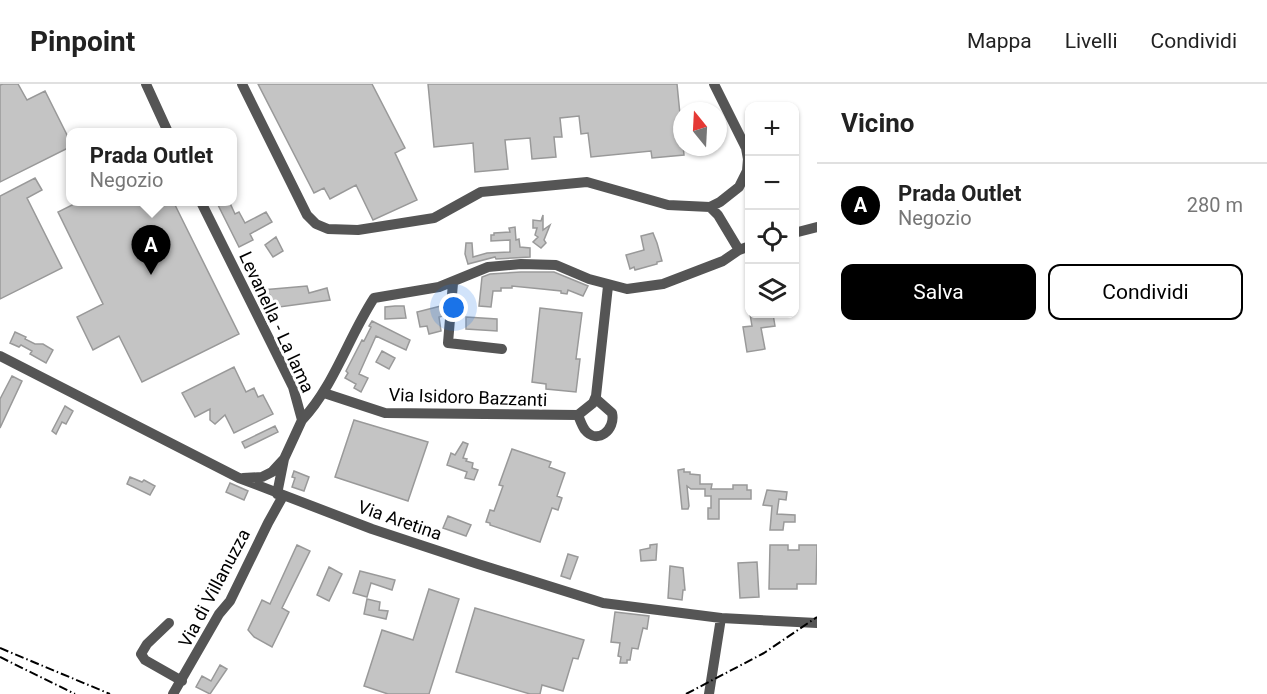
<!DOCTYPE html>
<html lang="it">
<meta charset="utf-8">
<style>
body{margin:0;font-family:Roboto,sans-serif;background:#f6f6f6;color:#222}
.controls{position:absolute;right:18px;top:18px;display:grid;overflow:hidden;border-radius:12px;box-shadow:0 2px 4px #0004}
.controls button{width:54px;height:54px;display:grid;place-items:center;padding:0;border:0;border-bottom:2px solid #e0e0e0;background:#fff;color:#222;font:30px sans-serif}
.compass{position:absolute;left:673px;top:18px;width:54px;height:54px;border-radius:50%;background:#fff;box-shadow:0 2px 4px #0004;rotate:342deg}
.you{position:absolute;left:454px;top:224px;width:21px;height:21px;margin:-15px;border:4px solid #fff;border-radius:50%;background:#1a73e8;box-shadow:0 0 0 9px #1a73e833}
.badge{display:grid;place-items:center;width:39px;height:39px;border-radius:50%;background:#000;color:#fff;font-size:20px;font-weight:700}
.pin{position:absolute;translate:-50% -50px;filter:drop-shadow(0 2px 3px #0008)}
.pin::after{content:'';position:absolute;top:32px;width:21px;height:18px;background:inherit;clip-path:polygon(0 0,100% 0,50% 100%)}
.popup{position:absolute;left:66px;top:44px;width:171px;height:78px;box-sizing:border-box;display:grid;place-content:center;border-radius:12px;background:#fff;filter:drop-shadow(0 2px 4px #0005);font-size:20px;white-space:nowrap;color:#767676}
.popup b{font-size:22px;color:#222}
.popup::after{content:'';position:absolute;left:50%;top:100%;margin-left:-12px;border:12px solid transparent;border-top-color:#fff}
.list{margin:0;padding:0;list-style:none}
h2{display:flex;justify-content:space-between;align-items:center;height:78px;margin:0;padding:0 24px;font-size:26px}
h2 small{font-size:20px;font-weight:400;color:#767676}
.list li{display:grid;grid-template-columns:39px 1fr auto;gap:18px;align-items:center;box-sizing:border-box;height:84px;padding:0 24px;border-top:2px solid #e0e0e0}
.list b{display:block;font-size:22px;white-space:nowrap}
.list p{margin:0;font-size:20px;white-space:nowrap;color:#767676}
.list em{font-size:20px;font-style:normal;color:#767676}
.actions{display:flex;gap:12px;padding:18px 24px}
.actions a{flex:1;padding:14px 0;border:2px solid #000;border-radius:12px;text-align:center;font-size:21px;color:#000}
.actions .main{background:#000;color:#fff}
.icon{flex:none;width:33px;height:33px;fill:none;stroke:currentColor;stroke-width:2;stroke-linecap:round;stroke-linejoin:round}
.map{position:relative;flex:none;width:817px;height:610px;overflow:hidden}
header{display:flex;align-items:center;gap:36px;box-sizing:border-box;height:84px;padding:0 30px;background:#fff;border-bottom:2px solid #e0e0e0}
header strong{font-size:28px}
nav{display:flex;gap:33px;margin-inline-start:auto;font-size:21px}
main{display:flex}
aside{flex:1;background:#fff}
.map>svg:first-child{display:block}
.building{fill:#c4c4c4;stroke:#999;stroke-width:1.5}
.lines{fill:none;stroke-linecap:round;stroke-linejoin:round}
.minor{stroke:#555;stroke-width:10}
.rail{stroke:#000;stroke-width:2;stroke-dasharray:9 3 1.5 3;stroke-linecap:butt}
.labels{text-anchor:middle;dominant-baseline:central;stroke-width:6;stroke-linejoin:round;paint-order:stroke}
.street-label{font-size:18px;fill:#000;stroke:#fff}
</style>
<header>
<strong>Pinpoint</strong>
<nav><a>Mappa</a><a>Livelli</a><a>Condividi</a></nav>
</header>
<main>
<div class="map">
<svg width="817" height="610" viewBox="0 0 817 610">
<rect width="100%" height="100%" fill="#fff"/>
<!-- building -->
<path class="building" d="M3 0H18L27 16 45 7 70 57V63L0 98V1Z
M258 0H372L405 64 395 69 417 116 373 136 356 101 330 115 324 104 314 109Z
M428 0H677L684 71 652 74 651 67 591 73 588 49 581 50 579 32 560 34 562 53H554L556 73 532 75 530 54 505 56 508 85 475 88 473 59 434 63Z
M35 94 42 106 27 114 62 184 0 215V112Z
M80 117H173L239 250 142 298 119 252 93 266 77 233 103 220 58 128Z
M216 117H229L235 130 239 128 245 139 266 128 272 138 250 150 253 156 239 163Z
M543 131V146L550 141 544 156 546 159 541 164 533 158 538 153 535 151 537 144H533V136L541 137Z
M515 143 516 156 519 155 520 163 530 164V173L496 175 495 173 468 180 465 170 466 159H472L473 173 487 169 510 168V156L491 157V151H494V149L510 148 509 144Z
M653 149 657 159 662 177 657 178V180L635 186 634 183 630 185 626 171 644 166 641 152Z
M276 153 283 167 273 173 265 161Z
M521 188H554L588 202 583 212 568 206 567 210 561 209V207L542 205 512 202V204H501V207H493L491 223 479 222 482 193 490 190Z
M307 202 309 209 327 204 330 216 272 224 270 211H263L262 206Z
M395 222H404L406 234 385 235V223Z
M441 222 443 232 439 233 441 247 429 250 427 242 420 243 417 228Z
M540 224 582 229 576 275H580L576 308 546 305V300L532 298Z
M750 230H773L775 242 761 244 765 265 747 268 743 243 752 242Z
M466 233 497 235V247L466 245Z
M372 237 410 256 406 266 376 252 359 290 368 294 361 308 354 304 356 300 345 294 348 289 346 287 362 256 364 257 371 243 369 242Z
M15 248 26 253 25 255 35 260H43L53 266 46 279 30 270 32 267 21 261 19 263 10 259Z
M382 267 395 274 389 285 376 278Z
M234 283 246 308 254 304 258 313 263 311 273 330 234 349 225 331 215 340 210 336V325L195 333 182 309Z
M12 292 22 297 0 344V315Z
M65 322 73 327 66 340 62 338 56 350 52 347Z
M354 336 428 358 408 417 335 393Z
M275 342 278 348 245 364 242 358Z
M463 358 468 360 463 374 467 375 466 377 473 379 472 384 478 386 474 396 465 394 467 388 447 381 451 369 455 371Z
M512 365 551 378 549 383 565 389 557 412 562 414 558 426 552 424 540 458 490 441V439L486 438 490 426 494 427 503 402 499 401Z
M684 385V388H690V390L700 391V400H712L711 405H733V401H747V406H751V415H719V435H708V424H711V412H705V405H691L687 402 689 422 688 425H682L678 386Z
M294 387 309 393 304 407 292 403 295 394 292 393Z
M130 393 142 398 144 396 155 402 150 411 127 400Z
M230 399 248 407 244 416 226 408Z
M767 406 787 408 786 416 779 415 777 430 795 431V438H784L783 446H770L772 422 763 421Z
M448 432 471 441 466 452 443 444Z
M657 460 656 476 641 477 640 466 650 464V461Z
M297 461 310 467 282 524 289 528 272 563 254 553 248 546 262 516 270 520Z
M770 461H788V466H799V461H817L816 500H797V505H769Z
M568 470 578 473 570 495 561 492Z
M757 478 759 513 740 514 738 479Z
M670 482 683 484 685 506H683L682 516 668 514Z
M329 483 342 490 329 517 317 511Z
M360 487 395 496 392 506 371 499 367 513 353 509Z
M429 505 459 515 429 610H388L364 602 382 546 413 556Z
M367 515 380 518 379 526 388 527 386 535 364 530Z
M475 524 584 556 578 575 573 574 563 607 542 601 540 610H530L456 588Z
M615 528 649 532 647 545 643 544 638 565 632 564 630 576H627V579H620L621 573 618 572 620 559 611 558Z
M220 581 227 585 210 610 196 603 202 592 211 597Z"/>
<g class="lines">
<!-- minor -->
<path class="minor" d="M146 0 168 48
M242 0 307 131 316 140 328 145 358 146 434 134 481 108 587 98 668 121 710 123 720 118 739 103 747 87 748 75 746 64 714 0
M201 118 293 303 302 336 284 375 272 388 262 393 243 394
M710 123 718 131 739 166
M794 149 817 143
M453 199 448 259 502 265
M0 272 239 394 372 445 478 480 603 519 721 534 817 539
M324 309 385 329 578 331 593 319 596 312 608 202
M578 331C580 336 582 342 585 346 597 361 616 346 612 329L595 314
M302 336C334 302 348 254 374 214L439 203 488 183 521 180 556 181 589 195 627 205 663 200 723 177 739 166 750 162
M277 410 284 375
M169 539 147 560 141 570 145 576 182 597
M173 610 219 530 230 517 268 439 283 412
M709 610 721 534"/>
<!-- rail -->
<path class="rail" d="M0 564 110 610
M0 573 75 610
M686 610 764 569 817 533"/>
</g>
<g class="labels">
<!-- street labels -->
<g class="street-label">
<text transform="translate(277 238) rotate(65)">Levanella - La lama</text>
<text transform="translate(468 313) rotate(2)">Via Isidoro Bazzanti</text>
<text transform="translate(400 436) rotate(19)">Via Aretina</text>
<text transform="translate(214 504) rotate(-62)">Via di Villanuzza</text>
</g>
</g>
</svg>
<div class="controls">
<button>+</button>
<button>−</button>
<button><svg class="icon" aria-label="locate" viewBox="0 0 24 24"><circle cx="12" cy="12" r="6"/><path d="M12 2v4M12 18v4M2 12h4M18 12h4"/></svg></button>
<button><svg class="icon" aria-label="layers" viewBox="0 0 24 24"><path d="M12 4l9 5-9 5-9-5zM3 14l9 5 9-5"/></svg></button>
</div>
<svg class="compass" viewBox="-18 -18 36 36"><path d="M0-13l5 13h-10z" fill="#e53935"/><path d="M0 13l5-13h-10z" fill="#767676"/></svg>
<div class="you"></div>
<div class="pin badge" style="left:151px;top:191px">A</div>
<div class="popup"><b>Prada Outlet</b>Negozio</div>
</div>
<aside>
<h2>Vicino<small></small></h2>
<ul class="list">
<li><span class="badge">A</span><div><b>Prada Outlet</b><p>Negozio</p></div><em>280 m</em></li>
</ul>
<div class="actions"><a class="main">Salva</a><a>Condividi</a></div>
</aside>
</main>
